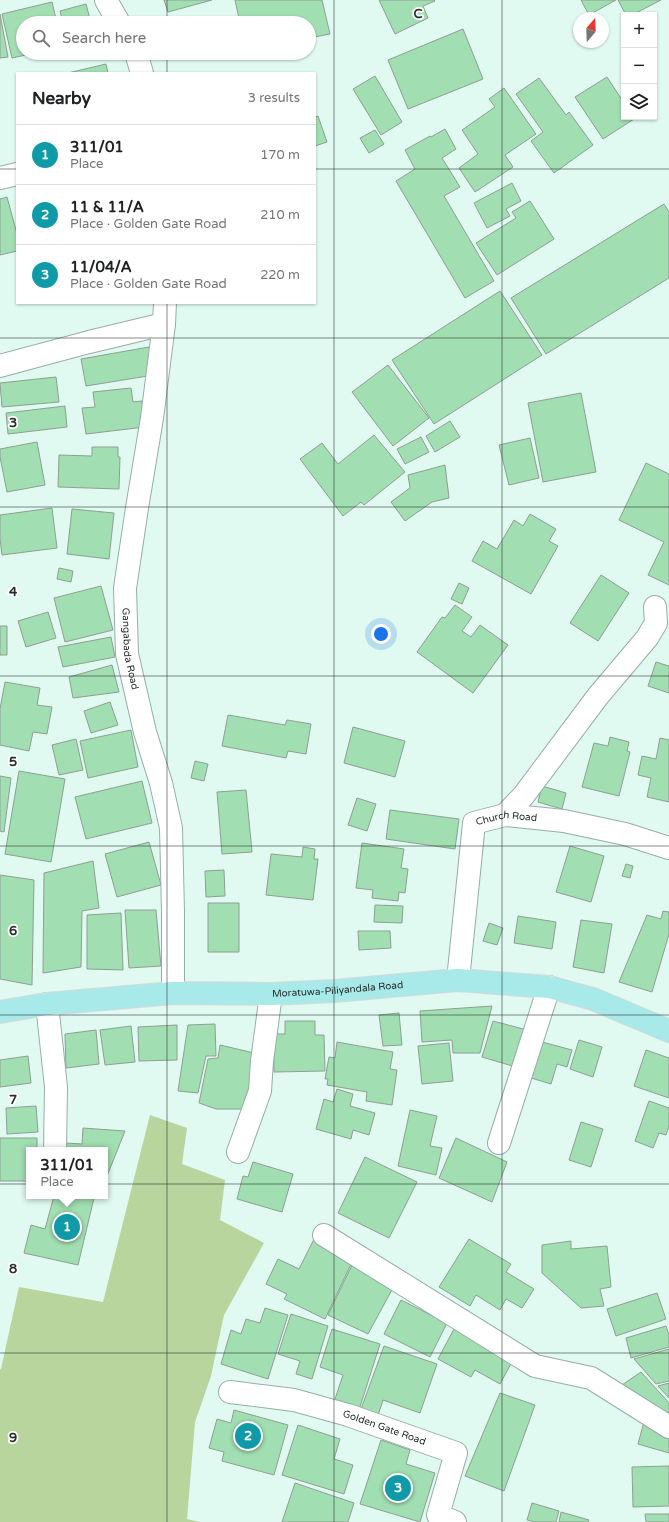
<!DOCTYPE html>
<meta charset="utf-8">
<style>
body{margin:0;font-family:"Varela Round",sans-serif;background:#f2f2f2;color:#202124}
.controls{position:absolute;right:12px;top:12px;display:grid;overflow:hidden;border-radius:0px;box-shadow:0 1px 3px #0004}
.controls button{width:36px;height:36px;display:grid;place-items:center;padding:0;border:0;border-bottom:1px solid #e0e0e0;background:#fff;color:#202124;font:20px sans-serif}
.compass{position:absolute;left:573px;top:12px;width:36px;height:36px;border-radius:50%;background:#fff;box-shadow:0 1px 3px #0004;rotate:19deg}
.you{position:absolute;left:381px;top:634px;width:14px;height:14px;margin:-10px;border:3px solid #fff;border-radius:50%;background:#1a73e8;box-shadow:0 0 0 6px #1a73e833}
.badge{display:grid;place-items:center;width:26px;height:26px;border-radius:50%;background:#935b15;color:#fff;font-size:13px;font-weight:700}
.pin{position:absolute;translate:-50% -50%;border:2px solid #fff;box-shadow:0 1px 4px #0006}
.popup{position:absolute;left:26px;top:1147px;width:82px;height:52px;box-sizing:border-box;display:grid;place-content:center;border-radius:0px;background:#fff;filter:drop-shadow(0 1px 3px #0005);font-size:13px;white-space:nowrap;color:#757577}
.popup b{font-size:15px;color:#202124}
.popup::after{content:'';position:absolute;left:50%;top:100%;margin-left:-8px;border:8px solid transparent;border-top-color:#fff}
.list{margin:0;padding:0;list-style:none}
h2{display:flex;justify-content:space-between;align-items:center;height:52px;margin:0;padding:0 16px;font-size:17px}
h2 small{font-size:13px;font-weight:400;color:#757577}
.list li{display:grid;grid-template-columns:26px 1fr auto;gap:12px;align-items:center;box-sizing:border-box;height:60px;padding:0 16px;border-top:1px solid #e0e0e0}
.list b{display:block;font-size:15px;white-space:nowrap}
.list p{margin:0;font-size:13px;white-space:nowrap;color:#757577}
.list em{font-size:13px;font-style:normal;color:#757577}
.icon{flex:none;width:22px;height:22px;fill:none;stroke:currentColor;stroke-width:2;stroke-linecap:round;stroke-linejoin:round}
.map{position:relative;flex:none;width:669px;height:1522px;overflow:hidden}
.search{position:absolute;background:#fff;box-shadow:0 1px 3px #0004;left:16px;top:16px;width:300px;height:44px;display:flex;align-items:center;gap:10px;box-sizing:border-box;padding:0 14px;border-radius:22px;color:#757577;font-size:15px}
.panel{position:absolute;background:#fff;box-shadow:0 1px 3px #0004;left:16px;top:72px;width:300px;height:232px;border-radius:0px}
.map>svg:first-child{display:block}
.green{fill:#b7d59c}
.building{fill:#a1deb1;stroke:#8ea092}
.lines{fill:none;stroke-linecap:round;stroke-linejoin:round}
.minor-casing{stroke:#97aea7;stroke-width:24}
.major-casing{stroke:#d8d9d9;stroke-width:24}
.minor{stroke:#fff;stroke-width:22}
.major{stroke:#a8e9e9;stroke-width:22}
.grid{fill:none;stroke:#252e2b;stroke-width:1;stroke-opacity:0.55}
.labels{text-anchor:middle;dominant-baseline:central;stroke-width:3.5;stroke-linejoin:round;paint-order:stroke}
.street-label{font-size:10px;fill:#252e2b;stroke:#fff}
.grid-label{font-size:13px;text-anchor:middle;font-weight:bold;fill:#252e2b;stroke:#fff;stroke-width:3.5;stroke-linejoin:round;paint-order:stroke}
</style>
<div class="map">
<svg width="669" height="1522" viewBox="0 0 669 1522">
<rect width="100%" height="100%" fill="#e0f9f1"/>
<!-- green -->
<path class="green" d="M150 1115 187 1128 182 1164 225 1180 220 1220 264 1243 224 1315 211 1376 195 1422 187 1519 199 1522H0V1369H1L19 1287 103 1302Z"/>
<!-- building -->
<path class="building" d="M164 0H212L168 12Z
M235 0H322L330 34 309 38V23H240Z
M379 0H434L435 1 423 6 428 18 395 34Z
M581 0H616L589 15Z
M618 0H661L632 15H626Z
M52 2 57 23H23V53H35L12 58 2 14Z
M86 4 91 23H63L60 11Z
M0 14 8 57 0 58Z
M463 29 483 79 408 109 388 60Z
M106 64 108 73H68Z
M375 76 402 122 381 135 353 89Z
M607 77 624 103V117H633L634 119 603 139 575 97Z
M539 78 566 115 569 112 593 145 554 173 531 141 543 132 516 94Z
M504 88 536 134 505 155 513 167 475 192 459 168 478 154 462 130 495 107 489 99Z
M318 116 327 142 315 146V117Z
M445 129 456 149 442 158 460 187 444 196 494 281 465 298 396 181 415 169 405 150 430 136 431 137Z
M375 130 384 144 369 153 360 138Z
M512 183 521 201 506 209 510 216 487 228 474 203Z
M7 197 17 234V251L0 255V199Z
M530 201 554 239 497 275 476 243 516 218 512 212Z
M664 204 669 212V278L546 354 511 298Z
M500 291 542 355 434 424 392 360Z
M149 347 154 375 86 386 81 359Z
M388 365 429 418 393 446 352 392Z
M56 377 59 402 2 407 0 383Z
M131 388 133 402 142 401 145 427 86 434 82 408 95 407 93 392Z
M581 393 596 472 543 482 528 403Z
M65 406 67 427 8 434 6 413Z
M450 421 460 437 435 452 426 436Z
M374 435 405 472 364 505 361 502 343 516 300 459 322 443 338 464Z
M421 437 429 452 405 464 397 449Z
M530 438 539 478 509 485 499 445Z
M37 442 45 485 7 492 0 457V449Z
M92 447H118V457H120L119 489 58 487 59 455 92 456Z
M646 463 669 474V585L648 575 664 542 619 520Z
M445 465 449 498 432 502 405 521 391 502 410 488 408 475Z
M52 508 57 548 2 555 0 539V515Z
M72 509 114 513 109 559 67 554Z
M530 514 556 529 549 541 558 546 531 594 472 561 483 541 497 549 514 520 523 526Z
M59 568 73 571 71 582 57 579Z
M601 575 629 593 598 641 570 623Z
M459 583 469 588 462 604 451 599Z
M101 586 113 630 65 642 54 598Z
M455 605 472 617 462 631 471 637 480 625 508 645 473 693 417 652 442 617 445 618Z
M48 612 56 638 26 647 18 621Z
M0 626H7V655H0Z
M111 637 115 657 63 667 58 647Z
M656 662 669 666V693L648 686Z
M112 665 119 692 73 698 69 677Z
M5 682 40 688 37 705 52 707 47 734 33 732 29 751 0 745V709Z
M110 702 118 725 91 733 84 711Z
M228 715 285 725 287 720 311 724 306 754 288 751 286 758 222 746Z
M353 727 405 741 395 777 344 763Z
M131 730 138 767 88 778 80 741Z
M610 737 629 742 627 751 630 752 619 796 582 787 594 743 608 746Z
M660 738 669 740V802L647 797 651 778 638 775 642 756 656 759Z
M76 739 83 770 59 775 52 745Z
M195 761 208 764 204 781 191 778Z
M19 771 65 779 51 862 5 854Z
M0 776 11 778 4 832 0 831Z
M142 781 152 823 86 839 75 797Z
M542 786 566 793 562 809 538 802Z
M246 790 252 852 222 854 217 792Z
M357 798 376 804 367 831 348 825Z
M390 810 459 819 455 849 386 839Z
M149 842 161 885 117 897 105 854Z
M362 843 404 849 401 868 408 869 405 893 399 892 398 901 372 898 373 890 356 888Z
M570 846 604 856 591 902 556 892Z
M303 847 315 849 314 859H318L313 900 266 895 271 854 302 857Z
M93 861 99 908 82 911 81 967 43 973 44 873Z
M626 864 633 866 630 878 622 876Z
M224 870 225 896 206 897 205 871Z
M0 875 34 880 32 985 0 979Z
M208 903H239V952H208Z
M375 905 403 906 402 923 374 922Z
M125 910H156L161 966 129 968Z
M663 911 669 912V934L652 992 619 982 647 915 661 919Z
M121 913 123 970 87 969V915Z
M518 916 556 922 552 949 514 943Z
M581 920 612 924 604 973 573 967Z
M489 923 503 928 497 945 483 941Z
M358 931H390L391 948 359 950Z
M492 1006 480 1053H453L452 1040 422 1042 420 1011Z
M399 1013 402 1045 383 1046 379 1015Z
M285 1021H315V1035H324L325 1071 274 1072 273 1034H285Z
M493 1021 527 1030 516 1067 482 1057Z
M215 1024 216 1056H206L198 1093 178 1091 188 1025Z
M177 1025V1060L139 1061 138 1027Z
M131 1026 135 1062 105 1065 100 1030Z
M96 1030 99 1064 66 1068 65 1034Z
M579 1040 602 1047 593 1077 570 1069Z
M337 1042 393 1052 390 1069 397 1070 392 1105 366 1101 367 1092 327 1085 328 1079H325L329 1057 335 1058Z
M542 1042 572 1050 567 1067 557 1064 551 1084 531 1078Z
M449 1043 453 1081 422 1084 418 1046Z
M220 1045 254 1053 250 1084 242 1109H216L199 1103 208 1059 218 1058Z
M646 1050 669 1058V1098L634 1086Z
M28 1056 31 1083 0 1087V1060Z
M337 1089 353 1094 350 1106 375 1113 369 1135 353 1130 351 1139 316 1129 324 1099 333 1102Z
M649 1101 669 1108V1126L666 1135 659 1133 653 1148 635 1141Z
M36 1106 38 1132 7 1134 6 1108Z
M410 1110 437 1116 430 1146 442 1148 436 1175 398 1166Z
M581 1122 603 1129 591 1167 569 1160Z
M83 1128 125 1131 105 1181V1150H65V1143L82 1144Z
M0 1138H37V1150H29V1181H0Z
M456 1138 507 1162 492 1202 439 1178Z
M365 1157 417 1182 389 1238 338 1213Z
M253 1162 293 1174 282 1212 237 1199 243 1176 248 1177Z
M54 1196H84L94 1198 78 1265 24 1253 31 1225 45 1229Z
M314 1239 354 1258 325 1319 284 1299 287 1294 266 1284 278 1259 299 1269Z
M469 1239 511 1264 506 1272 534 1289 522 1308 506 1299 500 1310 476 1295 470 1306 439 1287Z
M571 1241V1249L607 1246 611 1287 600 1289 604 1306 581 1308 542 1273V1245Z
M353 1263 394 1286 368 1334 328 1315Z
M657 1293 666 1319 616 1336 607 1309Z
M401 1300 447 1323 430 1357 384 1334Z
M265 1308 288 1315 268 1379 221 1364 231 1330 241 1334 246 1319 260 1323Z
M291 1314 328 1326 312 1379 296 1374 300 1361 278 1354Z
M666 1326 669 1335V1347L631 1358 626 1338Z
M332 1329 380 1344 359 1410 334 1402 343 1375 320 1367Z
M454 1329 513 1360 500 1384 475 1370 471 1377 438 1359Z
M384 1346 437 1364 420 1413 383 1400 378 1415 361 1409Z
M669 1349V1381L656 1384 634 1359Z
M641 1372 669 1403V1412L667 1415 622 1385Z
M669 1383V1398L658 1386Z
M500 1393 535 1405 504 1491 465 1476Z
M234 1410 288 1425 274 1475 222 1461 224 1452 209 1448 217 1419 231 1423Z
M645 1418 669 1433V1453L638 1444Z
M298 1425 340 1439 334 1459 353 1465 344 1494 282 1475Z
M381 1440 410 1450 406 1464 435 1473 420 1522 360 1504Z
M669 1466V1506L633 1507 632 1467Z
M295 1483 354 1503 348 1522H282Z
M532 1503 559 1511 556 1522H535L527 1520Z
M561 1512 589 1520 588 1522H559Z
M645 1514H669V1522H646Z"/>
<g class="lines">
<!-- minor casing -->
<g class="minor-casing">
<g id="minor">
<path d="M106 0 119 23"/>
<path d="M136 53 142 73"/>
<path d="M0 178 17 174"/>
<path id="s1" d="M165 303 164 324 152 418 137 508 125 588 127 654 145 732 161 783 171 828 173 912V993"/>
<path d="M0 366 89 342 164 324"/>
<path d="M505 815 524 795 598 696 647 638 656 623 655 607"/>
<path id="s2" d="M458 980 474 823 505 815 564 821 625 834 669 848"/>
<path d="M47 1004 56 1087 55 1150"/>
<path d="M499 1143 549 987"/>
<path d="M238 1152 260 1091 262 1061 271 994"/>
<path d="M324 1235 535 1366 591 1378 669 1427"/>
<path id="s3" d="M230 1392 294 1400 348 1415 456 1453 438 1515 455 1522"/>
</g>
</g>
<!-- major casing -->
<g class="major-casing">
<g id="major">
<path id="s4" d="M0 1012 47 1004 173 993 271 994 334 991 458 980 549 987 593 999 669 1031"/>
</g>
</g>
<!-- minor -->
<use href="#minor" class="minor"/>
<!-- major -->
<use href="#major" class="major"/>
</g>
<!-- grid -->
<path class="grid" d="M167 0V23M334 0V1522M502 0V1522M167 53V73M0 169H17M315 169H669M167 303V1522M0 338H669M0 507H669M0 676H669M0 846H669M0 1015H669M0 1184H669M0 1353H669"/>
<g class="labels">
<!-- street labels -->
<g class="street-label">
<text stroke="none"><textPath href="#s1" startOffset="349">Gangabada Road</textPath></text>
<text stroke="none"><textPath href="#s2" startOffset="191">Church Road</textPath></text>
<text stroke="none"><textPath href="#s4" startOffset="339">Moratuwa-Piliyandala Road</textPath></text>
<text stroke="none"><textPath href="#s3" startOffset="159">Golden Gate Road</textPath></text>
</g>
</g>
<g class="grid-label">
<text x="418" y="18">C</text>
<text x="13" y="427">3</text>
<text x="13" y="596">4</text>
<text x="13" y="766">5</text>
<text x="13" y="935">6</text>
<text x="13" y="1104">7</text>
<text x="13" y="1273">8</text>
<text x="13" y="1442">9</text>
</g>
</svg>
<div class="controls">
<button>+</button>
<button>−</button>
<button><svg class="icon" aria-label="layers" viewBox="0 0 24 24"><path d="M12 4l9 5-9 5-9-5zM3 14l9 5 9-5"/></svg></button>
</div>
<svg class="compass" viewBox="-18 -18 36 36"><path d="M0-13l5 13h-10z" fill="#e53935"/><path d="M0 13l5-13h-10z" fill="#757577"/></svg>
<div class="you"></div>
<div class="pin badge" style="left:67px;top:1227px;background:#0f9aa8">1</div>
<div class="popup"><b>311/01</b>Place</div>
<div class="pin badge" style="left:248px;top:1436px;background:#0f9aa8">2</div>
<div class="pin badge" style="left:398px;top:1488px;background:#0f9aa8">3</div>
<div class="search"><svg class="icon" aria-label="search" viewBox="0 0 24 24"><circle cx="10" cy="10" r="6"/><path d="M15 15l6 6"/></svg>Search here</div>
<section class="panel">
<h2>Nearby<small>3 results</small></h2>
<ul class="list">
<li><span class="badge" style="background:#0f9aa8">1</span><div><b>311/01</b><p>Place</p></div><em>170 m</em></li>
<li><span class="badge" style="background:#0f9aa8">2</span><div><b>11 &amp; 11/A</b><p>Place · Golden Gate Road</p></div><em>210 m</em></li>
<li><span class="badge" style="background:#0f9aa8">3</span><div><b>11/04/A</b><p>Place · Golden Gate Road</p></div><em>220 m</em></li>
</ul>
</section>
</div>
